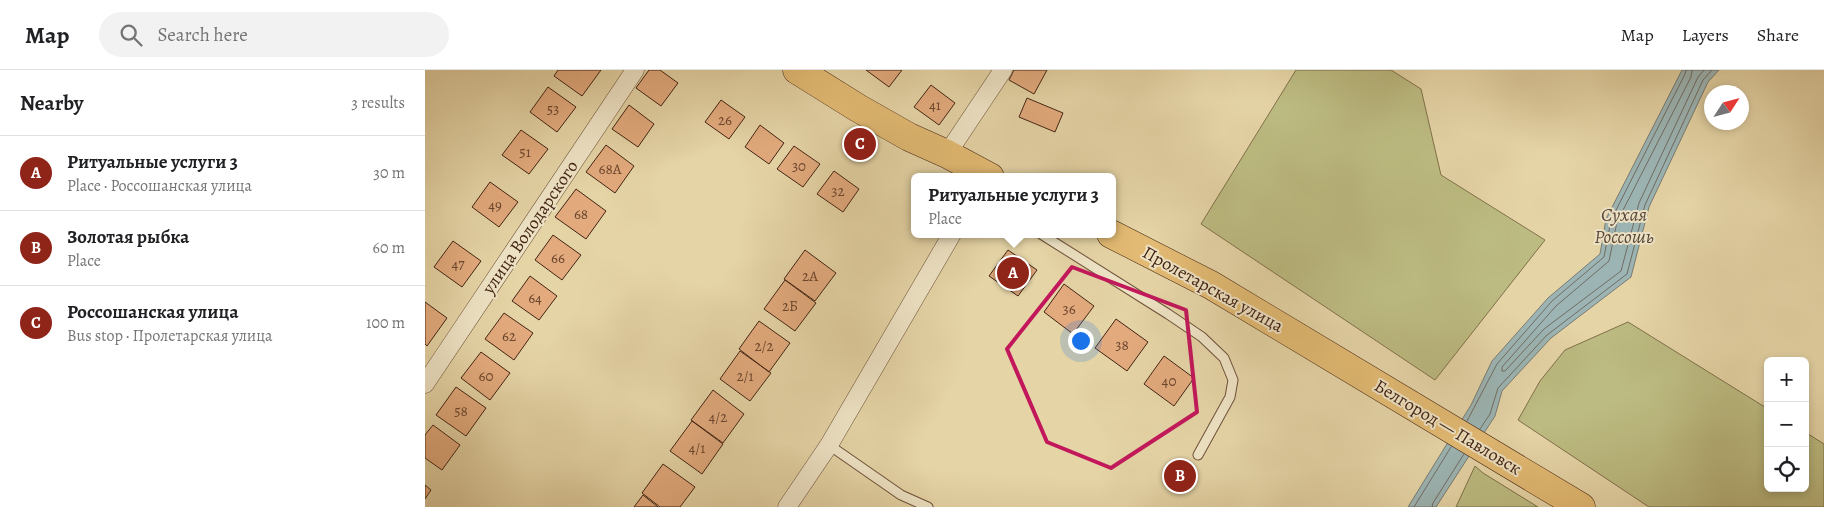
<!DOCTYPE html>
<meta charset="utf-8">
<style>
body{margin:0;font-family:Alegreya,serif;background:#f2f2f2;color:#202124}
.controls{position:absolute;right:15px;bottom:15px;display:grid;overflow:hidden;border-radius:8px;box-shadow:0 2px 8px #0003}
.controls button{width:45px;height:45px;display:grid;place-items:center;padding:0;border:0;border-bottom:1px solid #e0e0e0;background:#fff;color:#202124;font:25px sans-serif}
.compass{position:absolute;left:1279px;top:15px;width:45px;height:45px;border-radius:50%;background:#fff;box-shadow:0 2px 8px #0003;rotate:54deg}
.you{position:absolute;left:655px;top:270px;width:18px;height:18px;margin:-12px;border:4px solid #fff;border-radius:50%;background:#1a73e8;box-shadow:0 0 0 8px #1a73e833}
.badge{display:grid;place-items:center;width:32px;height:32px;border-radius:50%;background:#8f2418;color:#fff;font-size:16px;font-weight:700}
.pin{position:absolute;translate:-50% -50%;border:2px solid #fff;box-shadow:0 1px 5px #0006}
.popup{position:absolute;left:486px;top:103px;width:205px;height:65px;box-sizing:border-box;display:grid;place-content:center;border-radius:8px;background:#fff;filter:drop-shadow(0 1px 4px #0005);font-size:16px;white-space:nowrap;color:#757577}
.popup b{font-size:19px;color:#202124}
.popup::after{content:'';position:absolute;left:50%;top:100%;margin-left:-10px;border:10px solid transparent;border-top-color:#fff}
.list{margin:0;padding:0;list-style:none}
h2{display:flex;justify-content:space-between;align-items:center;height:65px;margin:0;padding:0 20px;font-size:21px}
h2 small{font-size:16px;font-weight:400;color:#757577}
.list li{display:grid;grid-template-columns:32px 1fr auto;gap:15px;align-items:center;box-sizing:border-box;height:75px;padding:0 20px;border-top:1px solid #e0e0e0}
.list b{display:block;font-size:19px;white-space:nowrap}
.list p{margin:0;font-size:16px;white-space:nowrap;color:#757577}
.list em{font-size:16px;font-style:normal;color:#757577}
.icon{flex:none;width:28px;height:28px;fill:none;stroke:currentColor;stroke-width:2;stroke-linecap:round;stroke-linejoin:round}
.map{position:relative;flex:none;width:1399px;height:437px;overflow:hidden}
header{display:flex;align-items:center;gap:30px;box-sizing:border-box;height:70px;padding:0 25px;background:#fff;border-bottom:1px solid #e0e0e0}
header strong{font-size:24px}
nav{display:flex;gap:28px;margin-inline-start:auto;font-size:18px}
.search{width:350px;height:45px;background:#f2f2f2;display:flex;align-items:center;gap:12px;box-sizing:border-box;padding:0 18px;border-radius:28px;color:#757577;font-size:19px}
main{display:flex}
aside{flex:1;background:#fff}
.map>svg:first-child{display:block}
.green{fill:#bcbb81;stroke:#80704a}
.water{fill:#9cb5b4;stroke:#787b74}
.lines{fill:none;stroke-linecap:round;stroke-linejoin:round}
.shore{stroke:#706c64;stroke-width:1}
.building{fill:#e2aa7d;stroke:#432414}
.lane-casing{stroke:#6c5038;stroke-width:11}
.street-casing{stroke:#6c5038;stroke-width:19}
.primary-casing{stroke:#432414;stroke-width:29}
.lane{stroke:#eee3c5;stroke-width:9}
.street{stroke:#eee3c5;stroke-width:18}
.primary{stroke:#e2ba73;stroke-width:28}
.marked{fill:none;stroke:#c2185b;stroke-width:4;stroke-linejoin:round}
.labels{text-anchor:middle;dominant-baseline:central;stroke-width:4;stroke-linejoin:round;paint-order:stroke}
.number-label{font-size:15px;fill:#6b462e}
.street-label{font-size:18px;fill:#432414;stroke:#eee3c5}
.water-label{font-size:19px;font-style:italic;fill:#59483c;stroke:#eee3c5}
</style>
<header>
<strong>Map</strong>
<div class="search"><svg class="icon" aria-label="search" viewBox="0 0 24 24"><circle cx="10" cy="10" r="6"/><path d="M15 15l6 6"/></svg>Search here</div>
<nav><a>Map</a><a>Layers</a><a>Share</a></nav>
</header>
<main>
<aside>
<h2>Nearby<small>3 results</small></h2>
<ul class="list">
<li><span class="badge">A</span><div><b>Ритуальные услуги 3</b><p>Place · Россошанская улица</p></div><em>30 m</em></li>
<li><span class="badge">B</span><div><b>Золотая рыбка</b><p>Place</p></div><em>60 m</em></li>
<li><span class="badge">C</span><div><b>Россошанская улица</b><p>Bus stop · Пролетарская улица</p></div><em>100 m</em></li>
</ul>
</aside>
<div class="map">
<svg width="1399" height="437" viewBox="0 0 1399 437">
<rect width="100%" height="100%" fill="#e5d4a6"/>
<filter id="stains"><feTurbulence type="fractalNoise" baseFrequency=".004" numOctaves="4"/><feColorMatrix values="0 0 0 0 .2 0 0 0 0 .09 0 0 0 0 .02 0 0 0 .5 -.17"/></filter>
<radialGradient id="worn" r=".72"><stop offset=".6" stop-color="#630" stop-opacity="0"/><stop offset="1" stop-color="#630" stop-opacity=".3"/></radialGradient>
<!-- green -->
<path class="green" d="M871 0H966L996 19 1016 105 1120 170 1010 310 776 154Z
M1203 252 1343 339V418H1380V362L1399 374V437H1224L1093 350 1115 311 1140 280Z
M1050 396 1058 403 1113 437H1031Z"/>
<!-- water -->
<path class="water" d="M1257 0H1294L1283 12 1224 137 1206 207 1126 268 1077 321 1070 346 1011 437H983L1046 335 1067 291 1123 228 1175 184 1181 149Z"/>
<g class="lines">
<!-- shore -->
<path class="shore" d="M1267 0 1266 7 1192 152 1184 191 1131 236 1077 297V301H1080L1119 259 1196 201 1214 133 1273 7 1279 0
M1042 351 1072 294 1127 231 1179 187 1186 150 1260 4 1261 0
M1055 359 1065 344 1073 318 1122 265 1202 204 1220 135 1278 10 1287 0
M989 437 1026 377
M1007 437 1008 433 1039 384"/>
</g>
<!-- building -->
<path class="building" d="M133 0H176L157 26 129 6Z
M224 0H235L253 13 236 36 211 18Z
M441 0H477L464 17Z
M589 0H622L609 24 584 10Z
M506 15 530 33 514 55 489 37Z
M123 17 151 37 132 62 105 42Z
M602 28 638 43 630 62 594 47Z
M296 30 320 47 304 69 280 52Z
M204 35 229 54 213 77 187 59Z
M335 55 359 73 344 94 320 77Z
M96 60 123 79 104 104 77 85Z
M181 75 209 96 190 123 161 102Z
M369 76 395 94 378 117 352 99Z
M409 101 434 119 418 142 392 124Z
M65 112 93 132 74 157 47 137Z
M151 119 181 141 161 169 130 147Z
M128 165 156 185 137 210 110 190Z
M28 171 56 191 37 217 9 197Z
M380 180 411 203 390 231 359 209Z
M583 180 612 200 593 226 564 206Z
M105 206 132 226 114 250 87 231Z
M360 210 391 233 370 261 339 239Z
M639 214 669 236 648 264 619 242Z
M0 232 22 248 2 276 0 274Z
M79 243 108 263 89 290 60 269Z
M691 249 723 272 702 301 670 278Z
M334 251 365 273 344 302 314 279Z
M315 281 346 303 325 331 295 309Z
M56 282 85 303 65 330 36 308Z
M739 286 769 308 749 336 719 314Z
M31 317 61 338 41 366 11 345Z
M288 320 319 344 298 373 266 350Z
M267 351 298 374 277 404 245 381Z
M8 355 35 375 17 400 0 388V365Z
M238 394 270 417 255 437H235L217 423Z
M0 415 6 420 0 429Z
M218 425 233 437H209Z"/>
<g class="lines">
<!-- lane casing -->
<g class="lane-casing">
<path id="lane" d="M616 164 743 244 777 267 799 288 808 310 805 327 773 385
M404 375 476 425 503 437"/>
</g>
<!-- street casing -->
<g class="street-casing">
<path id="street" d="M522 84 578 0
M0 314 210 0
M362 437 404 375 527 164"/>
</g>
<!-- primary casing -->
<g class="primary-casing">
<path id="primary" d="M372 0 433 38 484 67 522 84 565 107
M686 164 786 215 1156 437"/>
</g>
<!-- lane -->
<use href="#lane" class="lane"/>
<!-- street -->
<use href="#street" class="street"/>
<!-- primary -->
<use href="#primary" class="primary"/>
</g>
<!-- marked area -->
<path class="marked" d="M647 197 761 240 772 342 686 398 622 372 582 279Z"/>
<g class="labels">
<!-- number labels -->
<g class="number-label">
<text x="510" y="35">41</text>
<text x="128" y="39">53</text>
<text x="300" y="50">26</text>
<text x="100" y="82">51</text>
<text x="374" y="96">30</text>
<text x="185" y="99">68А</text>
<text x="413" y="121">32</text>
<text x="70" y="135">49</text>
<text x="156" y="144">68</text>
<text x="133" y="188">66</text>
<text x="33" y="194">47</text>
<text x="385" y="206">2А</text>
<text x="110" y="228">64</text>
<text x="365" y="236">2Б</text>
<text x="644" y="239">36</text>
<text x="84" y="266">62</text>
<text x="697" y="275">38</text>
<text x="339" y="276">2/2</text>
<text x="61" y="306">60</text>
<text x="320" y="306">2/1</text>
<text x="744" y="311">40</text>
<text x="36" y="341">58</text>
<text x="293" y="347">4/2</text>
<text x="272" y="378">4/1</text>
</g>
<!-- street labels -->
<g class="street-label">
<text transform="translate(105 157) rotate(-56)">улица Володарского</text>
<text transform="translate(788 219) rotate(29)">Пролетарская улица</text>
<text transform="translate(1023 357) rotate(31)">Белгород — Павловск</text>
</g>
<!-- water labels -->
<g class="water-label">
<text x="1199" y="145">Сухая<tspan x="1199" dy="22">Россошь</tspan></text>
</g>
</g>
<rect width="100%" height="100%" filter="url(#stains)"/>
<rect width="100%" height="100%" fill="url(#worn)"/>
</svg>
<div class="controls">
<button>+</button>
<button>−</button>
<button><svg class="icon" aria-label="locate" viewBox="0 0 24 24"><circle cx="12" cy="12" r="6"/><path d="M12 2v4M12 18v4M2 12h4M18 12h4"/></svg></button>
</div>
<svg class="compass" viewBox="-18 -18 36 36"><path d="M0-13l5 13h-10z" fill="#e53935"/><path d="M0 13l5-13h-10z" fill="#757577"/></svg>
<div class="you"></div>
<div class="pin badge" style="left:588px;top:203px">A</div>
<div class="popup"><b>Ритуальные услуги 3</b>Place</div>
<div class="pin badge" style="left:755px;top:406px">B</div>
<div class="pin badge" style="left:435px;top:74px">C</div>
</div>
</main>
